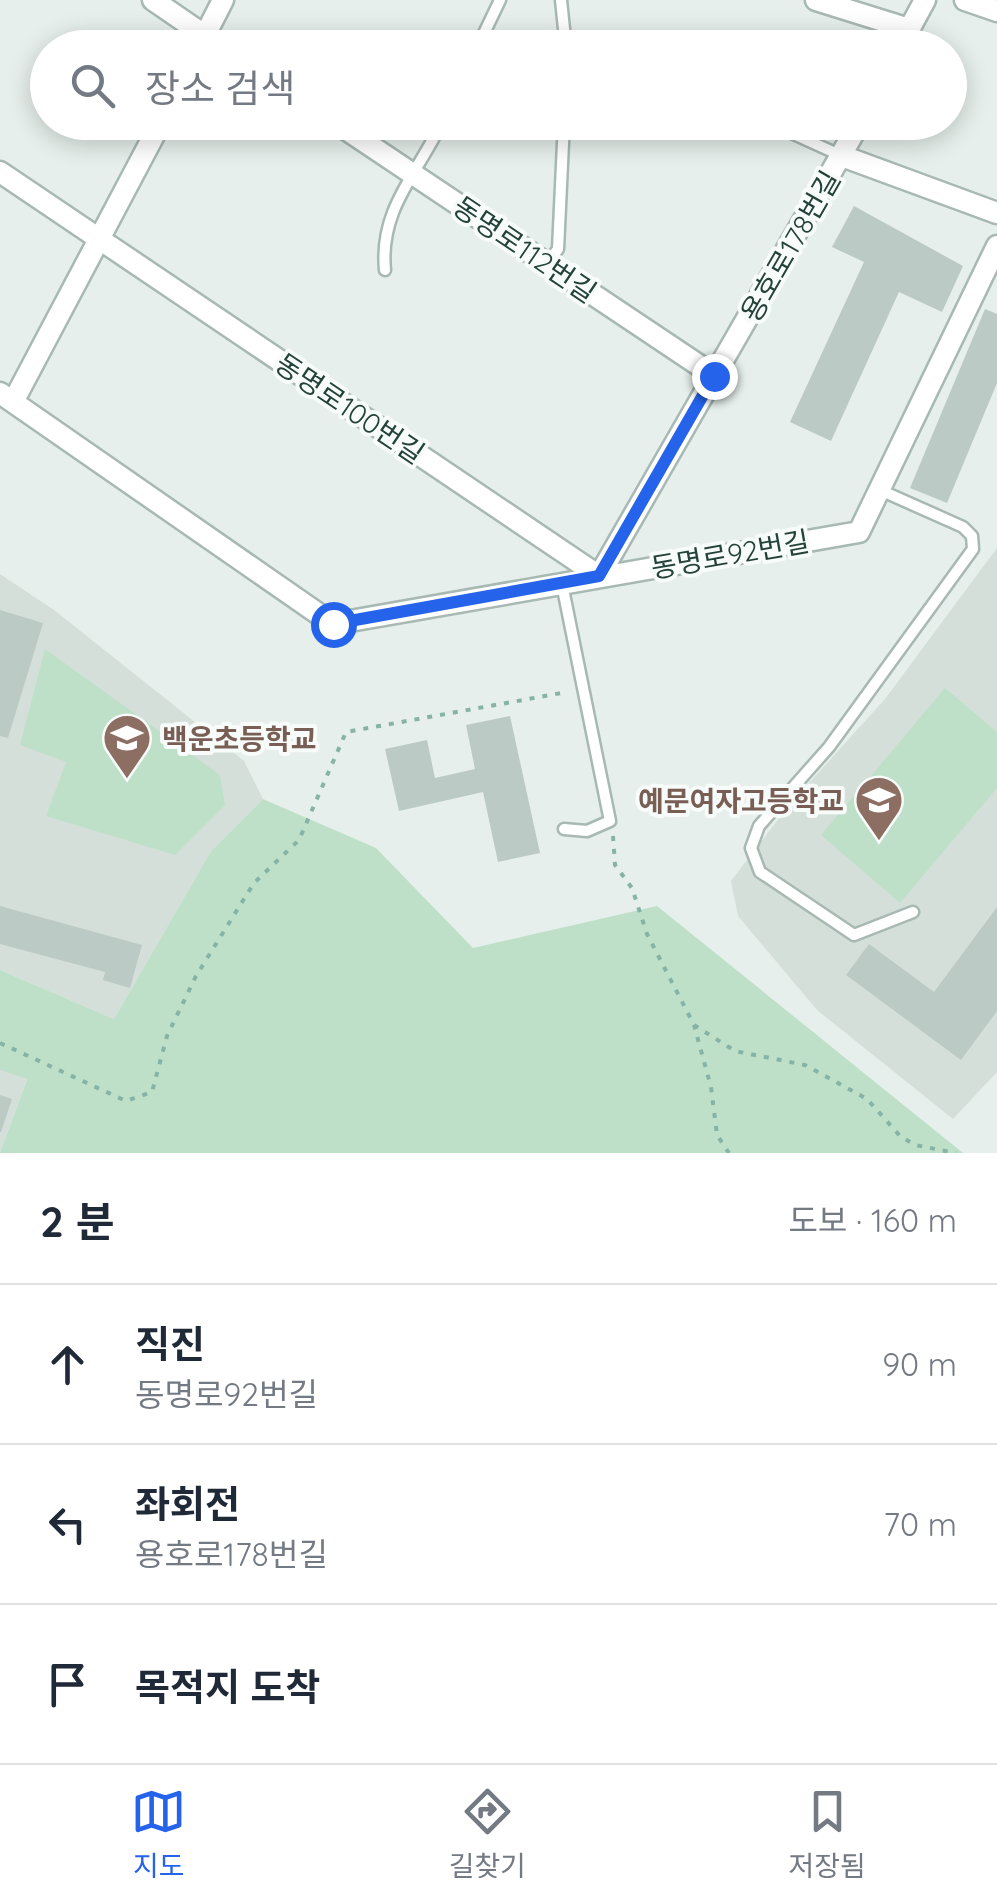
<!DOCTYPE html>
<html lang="ko">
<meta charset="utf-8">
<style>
body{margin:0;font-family:Quicksand,"Noto Sans KR",sans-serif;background:#f6f6f7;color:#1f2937}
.stop{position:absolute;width:30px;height:30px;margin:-22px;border:8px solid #2563eb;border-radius:50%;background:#fff}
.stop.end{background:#2563eb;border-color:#fff;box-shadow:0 2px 10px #0008}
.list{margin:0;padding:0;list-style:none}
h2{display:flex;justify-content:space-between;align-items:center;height:130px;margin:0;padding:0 40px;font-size:42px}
h2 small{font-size:32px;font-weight:400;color:#747a83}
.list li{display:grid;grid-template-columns:65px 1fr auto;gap:30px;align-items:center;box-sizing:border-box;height:160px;padding:0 40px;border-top:2px solid #e0e1e3}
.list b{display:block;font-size:38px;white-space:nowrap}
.list p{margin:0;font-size:32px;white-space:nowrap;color:#747a83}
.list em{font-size:32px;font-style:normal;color:#747a83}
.icon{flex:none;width:55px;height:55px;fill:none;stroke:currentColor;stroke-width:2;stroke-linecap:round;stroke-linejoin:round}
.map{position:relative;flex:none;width:997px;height:1153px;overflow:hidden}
.search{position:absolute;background:#fff;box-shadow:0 5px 25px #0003;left:30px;right:30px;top:30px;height:110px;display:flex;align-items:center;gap:25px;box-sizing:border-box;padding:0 35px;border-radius:55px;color:#747a83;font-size:38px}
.sheet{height:610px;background:#fff}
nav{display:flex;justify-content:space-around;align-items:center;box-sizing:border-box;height:140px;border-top:2px solid #e0e1e3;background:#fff;font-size:28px;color:#747a83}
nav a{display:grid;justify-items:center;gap:5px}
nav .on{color:#2563eb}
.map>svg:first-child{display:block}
.built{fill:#d4dfda}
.green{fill:#bfe0c8}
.building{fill:#bbcac4}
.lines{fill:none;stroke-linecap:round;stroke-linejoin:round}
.service-casing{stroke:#a8b8b2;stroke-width:15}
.minor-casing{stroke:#a8b8b2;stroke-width:25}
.path{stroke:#86b3a5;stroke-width:4;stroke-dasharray:5 8;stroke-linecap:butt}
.service{stroke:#fff;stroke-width:10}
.minor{stroke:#fff;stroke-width:20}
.route{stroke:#2563eb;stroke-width:12}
.labels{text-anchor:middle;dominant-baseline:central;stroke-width:8;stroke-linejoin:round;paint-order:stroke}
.street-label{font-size:28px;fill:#24423a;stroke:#f7fbf9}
.education-label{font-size:28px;font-weight:bold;fill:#785e54;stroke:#f7fbf9;text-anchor:start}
</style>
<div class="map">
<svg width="997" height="1153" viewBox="0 0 997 1153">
<rect width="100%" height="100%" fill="#e6efeb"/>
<!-- built -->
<path class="built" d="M997 548V1072L953 1119 817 1010 738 916 731 881 790 804 885 699Z
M0 574 54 610 244 761 263 799 211 851 114 1019 0 970Z
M0 1070 27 1078 0 1153Z"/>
<!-- green -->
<path class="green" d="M45 649 220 775 225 805 175 855 46 816 66 762 20 745Z
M945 688 997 732V788L900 903 821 835Z
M263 799 376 848 473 948 657 906 963 1153H0L27 1079 0 1070V970L114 1019 211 851Z"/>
<!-- building -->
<path class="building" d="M854 206 963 266 942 312 899 292 831 441 790 422 864 262 832 247Z
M985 309 997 314V383L947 503 910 488Z
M0 610 43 623 8 738 0 736Z
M510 716 540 853 498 862 483 792 399 811 385 749 427 740 435 778 475 769 466 725Z
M0 906 142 945 130 988 103 980 105 972 0 944Z
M997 907V1011L961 1060 846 975 869 944 934 992Z
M0 1095 12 1099 1 1132H0Z"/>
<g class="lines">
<!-- service casing -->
<g class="service-casing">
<path id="service" d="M561 0 566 48
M477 48 500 0
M767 122 842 156
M547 264 558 249 564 122
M385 270C379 209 418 173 442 122
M880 490 963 527 972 536 973 549 829 747 759 826 751 848 760 872 854 935 913 912
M562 584 610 821 587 831 564 829"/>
</g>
<!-- minor casing -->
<g class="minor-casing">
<path id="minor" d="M153 0 223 48
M816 0 909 29
M965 0 997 11
M199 47 223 0
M899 48 925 0
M335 122 715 376
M842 156 997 213
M0 172 599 576 860 122
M0 393 333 624 859 532 997 246
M13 402 161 122"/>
</g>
<!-- path -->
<path class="path" d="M613 836 615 865 632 888 647 934 694 1025 711 1087 717 1135 729 1153
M694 1025 735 1051 805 1065 867 1099 900 1136 915 1145 956 1153
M0 1043 126 1101 152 1092 167 1036 196 976 254 883 299 840 346 732 567 692"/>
<!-- service -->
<use href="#service" class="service"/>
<!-- minor -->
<use href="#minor" class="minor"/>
</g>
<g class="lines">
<!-- route -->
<path class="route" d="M333 624 599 576 714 376"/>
</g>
<!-- icons -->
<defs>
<g id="school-pin" transform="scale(2.5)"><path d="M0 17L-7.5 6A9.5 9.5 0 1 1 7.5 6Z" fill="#8d6e63" stroke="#f7fbf9"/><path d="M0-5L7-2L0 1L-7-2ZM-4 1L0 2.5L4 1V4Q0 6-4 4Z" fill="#fff"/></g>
</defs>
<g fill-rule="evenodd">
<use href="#school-pin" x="127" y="738"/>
<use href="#school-pin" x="879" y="800"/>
</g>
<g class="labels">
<!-- street labels -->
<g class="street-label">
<text transform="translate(790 246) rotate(-60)">용호로178번길</text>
<text transform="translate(525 249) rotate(34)">동명로112번길</text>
<text transform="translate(350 408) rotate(34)">동명로100번길</text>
<text transform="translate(730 554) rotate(-10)">동명로92번길</text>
</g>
<!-- education labels -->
<g class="education-label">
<text x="162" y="738">백운초등학교</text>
<text x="844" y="800" text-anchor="end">예문여자고등학교</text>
</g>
</g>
</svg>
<div class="stop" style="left:333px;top:624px"></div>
<div class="stop end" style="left:714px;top:376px"></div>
<div class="search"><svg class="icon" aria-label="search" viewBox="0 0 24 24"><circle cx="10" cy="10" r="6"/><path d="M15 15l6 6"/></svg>장소 검색</div>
</div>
<section class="sheet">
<h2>2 분<small>도보 · 160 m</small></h2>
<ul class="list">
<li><svg class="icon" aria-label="ahead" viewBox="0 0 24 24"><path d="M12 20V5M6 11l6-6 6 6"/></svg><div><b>직진</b><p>동명로92번길</p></div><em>90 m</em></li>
<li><svg class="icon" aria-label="left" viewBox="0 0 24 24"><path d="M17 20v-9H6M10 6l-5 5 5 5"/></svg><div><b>좌회전</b><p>용호로178번길</p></div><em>70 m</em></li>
<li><svg class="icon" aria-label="arrive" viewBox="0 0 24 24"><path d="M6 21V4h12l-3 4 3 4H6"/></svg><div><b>목적지 도착</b></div></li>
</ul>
</section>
<nav>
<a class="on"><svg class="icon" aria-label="map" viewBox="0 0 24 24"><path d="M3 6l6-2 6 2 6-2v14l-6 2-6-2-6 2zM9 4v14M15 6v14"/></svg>지도</a>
<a><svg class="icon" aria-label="directions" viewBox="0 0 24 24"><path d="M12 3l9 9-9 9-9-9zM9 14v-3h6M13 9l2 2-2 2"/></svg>길찾기</a>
<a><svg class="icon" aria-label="saved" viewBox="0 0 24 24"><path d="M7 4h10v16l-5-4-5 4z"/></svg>저장됨</a>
</nav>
